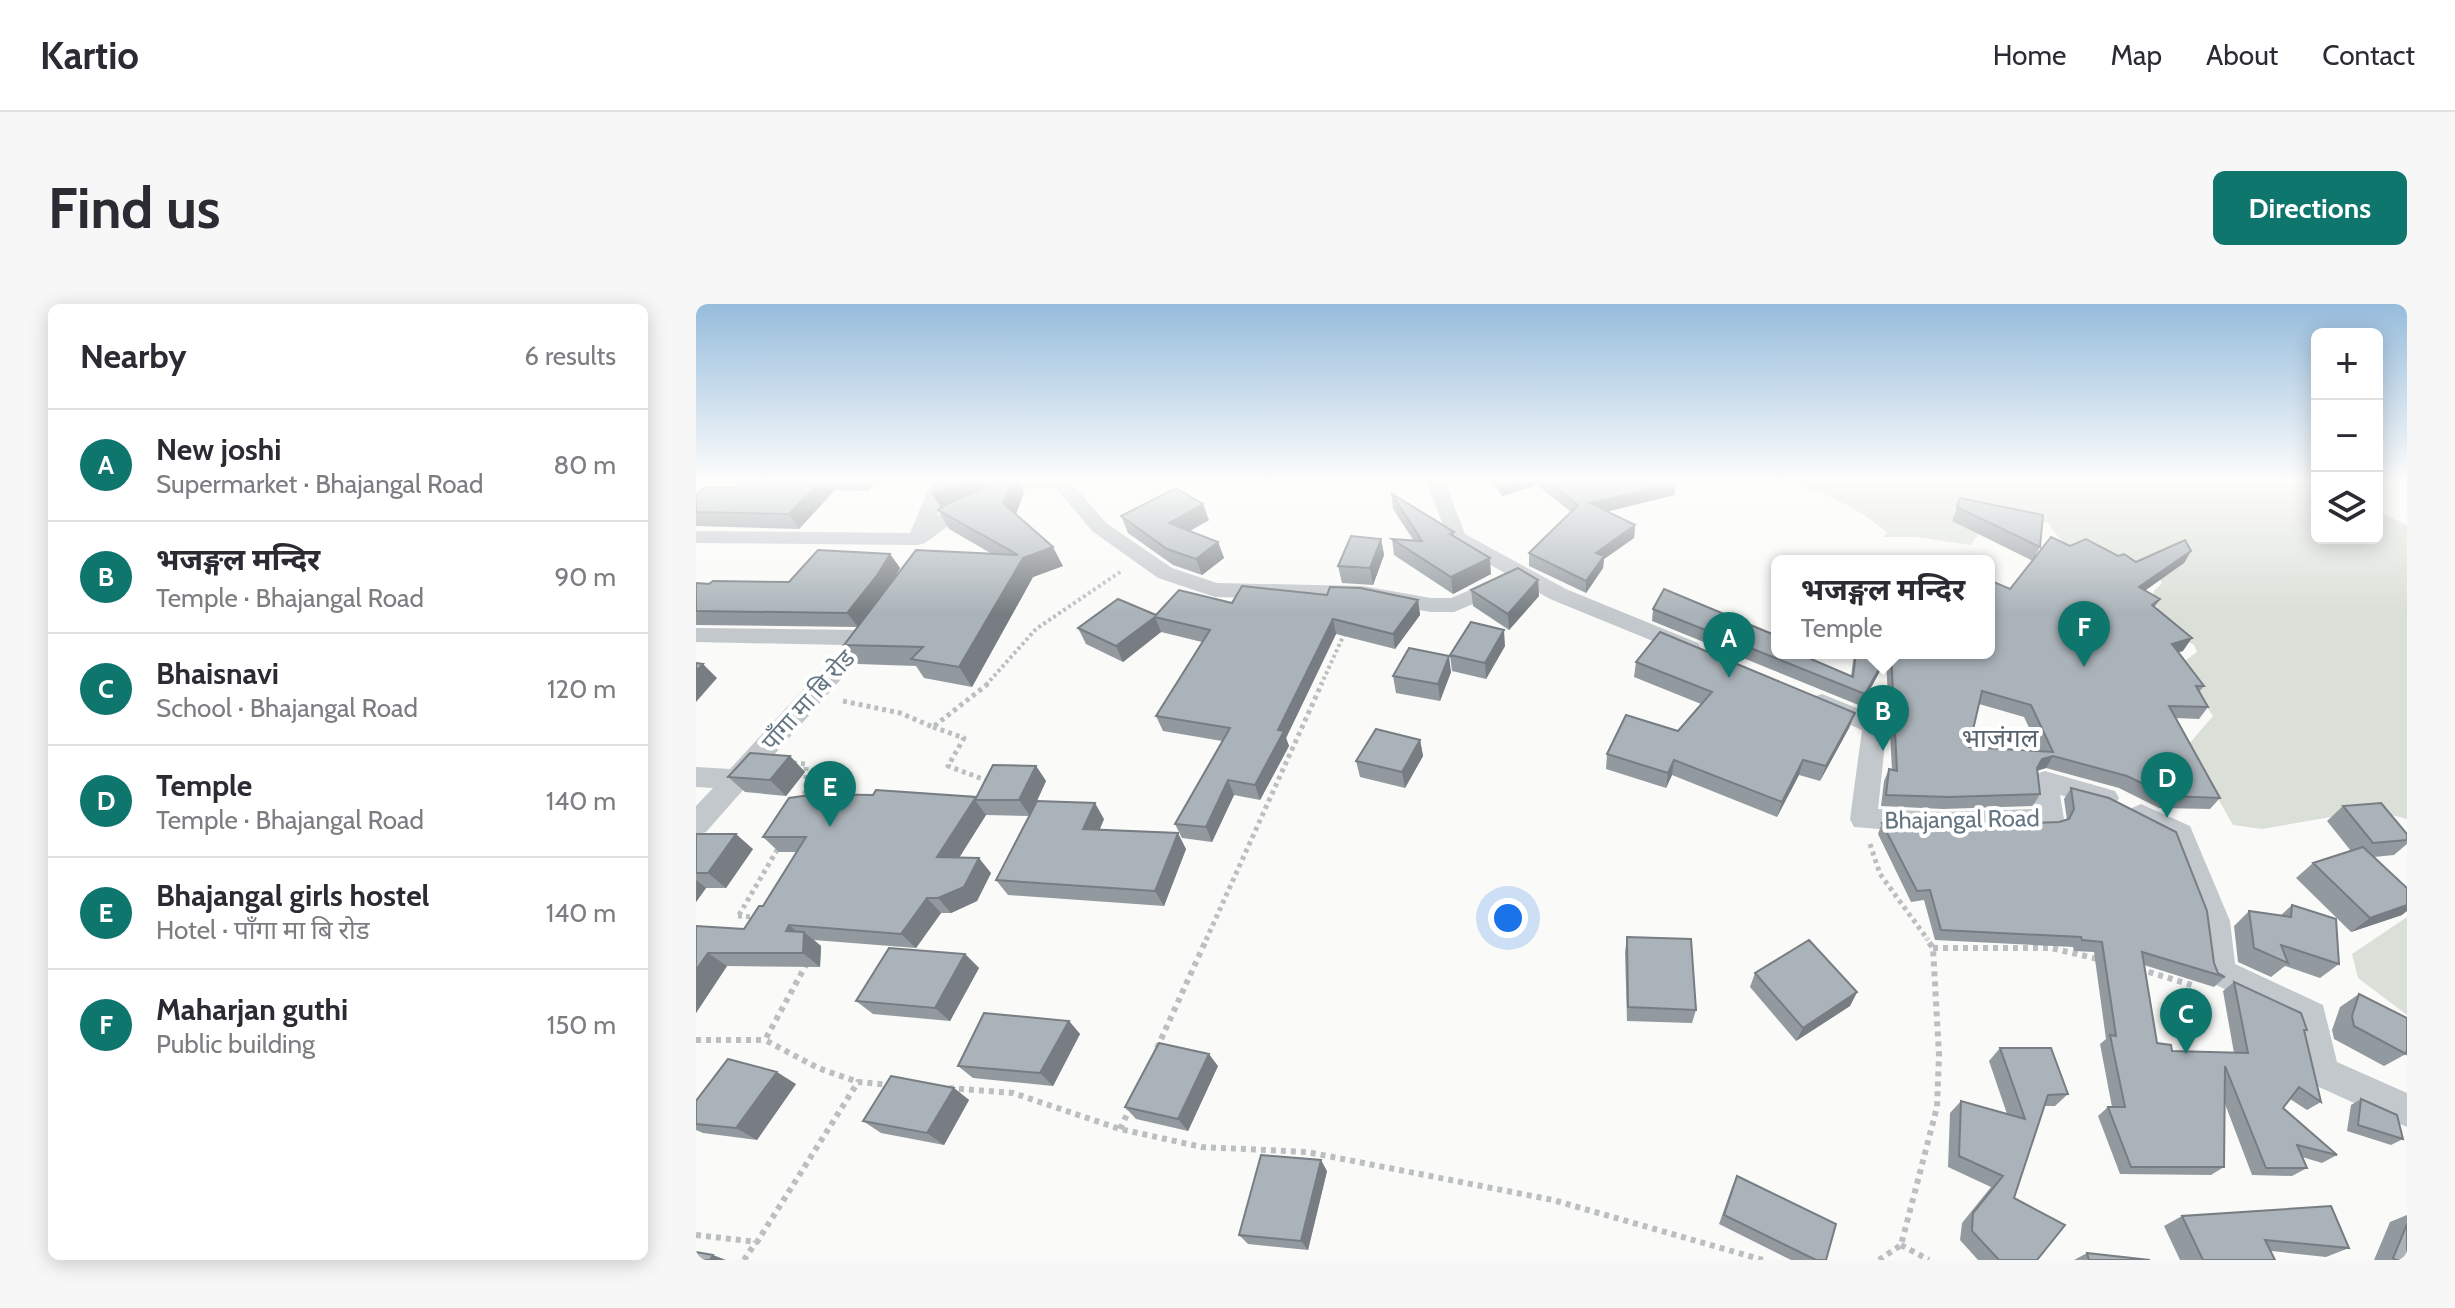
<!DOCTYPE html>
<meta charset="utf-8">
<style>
body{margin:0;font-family:Cabin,"Noto Sans Devanagari",sans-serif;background:#f7f7f7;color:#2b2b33}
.controls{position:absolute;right:24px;top:24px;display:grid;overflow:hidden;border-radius:12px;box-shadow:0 4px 20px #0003}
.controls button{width:72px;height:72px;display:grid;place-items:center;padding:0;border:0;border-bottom:2px solid #e1e1e2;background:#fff;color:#2b2b33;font:40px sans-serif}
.you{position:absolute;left:812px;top:614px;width:28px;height:28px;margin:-20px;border:6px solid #fff;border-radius:50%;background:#1a73e8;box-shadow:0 0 0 12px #1a73e833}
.badge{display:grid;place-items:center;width:52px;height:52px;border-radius:50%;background:#0f766e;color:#fff;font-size:26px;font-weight:700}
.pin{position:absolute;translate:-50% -66px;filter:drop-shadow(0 2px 4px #0008)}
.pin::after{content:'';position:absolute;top:42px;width:28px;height:24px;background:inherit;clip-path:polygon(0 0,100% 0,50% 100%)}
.popup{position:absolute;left:1075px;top:251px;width:224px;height:104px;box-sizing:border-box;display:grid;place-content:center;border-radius:12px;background:#fff;filter:drop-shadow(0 2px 6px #0005);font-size:26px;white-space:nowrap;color:#7c7c81}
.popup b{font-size:30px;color:#2b2b33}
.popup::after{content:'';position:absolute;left:50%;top:100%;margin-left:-16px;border:16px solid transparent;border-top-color:#fff}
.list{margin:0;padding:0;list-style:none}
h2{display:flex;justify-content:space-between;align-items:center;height:104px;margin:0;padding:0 32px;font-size:34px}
h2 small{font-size:26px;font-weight:400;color:#7c7c81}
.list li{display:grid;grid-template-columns:52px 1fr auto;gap:24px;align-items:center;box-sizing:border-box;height:112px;padding:0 32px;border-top:2px solid #e1e1e2}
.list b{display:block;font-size:30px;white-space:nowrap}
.list p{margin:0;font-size:26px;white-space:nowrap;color:#7c7c81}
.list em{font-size:26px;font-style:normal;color:#7c7c81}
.icon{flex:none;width:44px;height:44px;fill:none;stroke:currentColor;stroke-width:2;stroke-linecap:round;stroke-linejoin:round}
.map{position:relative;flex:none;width:1711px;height:956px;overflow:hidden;border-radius:12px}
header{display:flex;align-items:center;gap:48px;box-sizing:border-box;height:112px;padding:0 40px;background:#fff;border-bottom:2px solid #e1e1e2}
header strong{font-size:38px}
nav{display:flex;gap:44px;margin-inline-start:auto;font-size:28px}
.intro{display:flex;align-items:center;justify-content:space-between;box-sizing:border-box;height:192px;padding:0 48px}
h1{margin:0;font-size:56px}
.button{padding:20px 36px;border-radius:12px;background:#0f766e;color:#fff;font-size:28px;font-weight:700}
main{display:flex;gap:48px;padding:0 48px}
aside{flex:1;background:#fff;border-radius:12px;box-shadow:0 4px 20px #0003}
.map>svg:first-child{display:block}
.green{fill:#dadfd7}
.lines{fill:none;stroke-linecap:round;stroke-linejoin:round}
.path-far2{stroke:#bbbfc2;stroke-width:4;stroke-dasharray:3 3;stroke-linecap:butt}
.path-far1{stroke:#bbbfc2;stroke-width:5;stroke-dasharray:4 4;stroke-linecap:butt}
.path{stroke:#bbbfc2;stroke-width:6;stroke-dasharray:5 5;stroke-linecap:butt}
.street{fill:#c3c8cc;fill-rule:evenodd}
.wall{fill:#929a9f;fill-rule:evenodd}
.shaded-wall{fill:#777d82}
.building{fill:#aab3b9;stroke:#777d82;stroke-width:2;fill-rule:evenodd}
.labels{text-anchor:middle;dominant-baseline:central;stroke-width:8;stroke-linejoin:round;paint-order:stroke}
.street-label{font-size:24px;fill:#657683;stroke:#fff}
.neighbourhood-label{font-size:26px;fill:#57646e;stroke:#fff}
</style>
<header>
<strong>Kartio</strong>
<nav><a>Home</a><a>Map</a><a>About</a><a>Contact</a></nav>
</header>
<div class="intro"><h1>Find us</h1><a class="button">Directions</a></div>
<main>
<aside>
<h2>Nearby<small>6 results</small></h2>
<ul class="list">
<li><span class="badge">A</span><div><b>New joshi</b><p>Supermarket · Bhajangal Road</p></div><em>80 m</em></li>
<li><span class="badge">B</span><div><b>भजङ्गल मन्दिर</b><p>Temple · Bhajangal Road</p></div><em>90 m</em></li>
<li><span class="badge">C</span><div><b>Bhaisnavi</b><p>School · Bhajangal Road</p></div><em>120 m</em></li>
<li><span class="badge">D</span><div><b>Temple</b><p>Temple · Bhajangal Road</p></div><em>140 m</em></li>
<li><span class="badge">E</span><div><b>Bhajangal girls hostel</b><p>Hotel · पाँगा मा बि रोड</p></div><em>140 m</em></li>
<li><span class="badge">F</span><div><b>Maharjan guthi</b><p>Public building</p></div><em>150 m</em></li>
</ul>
</aside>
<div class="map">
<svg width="1711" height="956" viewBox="0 0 1711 956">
<rect width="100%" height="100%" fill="#fafaf8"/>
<!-- green -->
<path class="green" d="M1079 176H1604L1621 183V234H1681V207L1711 221V515L1675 506 1566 525 1537 521 1492 441 1517 412 1482 362 1501 348 1498 341 1467 322 1457 288 1466 279 1458 267 1369 242 1352 219 1329 213 1292 215 1275 241 1220 233H1187L1192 229C1157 200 1123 185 1079 176Z
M1711 613V711L1662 674 1656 650Z"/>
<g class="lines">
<!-- path-far2 -->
<path class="path-far2" d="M290 381 340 325 427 266
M625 381 650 326"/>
<!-- path-far1 -->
<path class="path-far1" d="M147 397 204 409 237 423 293 379
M237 423 268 434 252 462 292 477
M97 459 110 460V487L105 496
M1174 540 1184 570 1232 636
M43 611 84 541
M42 612 61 613
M510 636 626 379"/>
<!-- path -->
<path class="path" d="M1237 644H1355L1402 655
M111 659 69 736 122 764 162 778
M1443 665 1499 682
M0 736H69
M461 744 511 634
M253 784 317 789 424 825 506 843 611 848 857 896 1067 956
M424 825 434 804
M0 931 61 938 162 778 195 781
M1205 941 1233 956
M48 956 60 938
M1183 956 1205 941 1241 803 1243 751 1237 644 1230 634"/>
<!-- street -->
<path class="street" d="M236 176H254L241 212 321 176 374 177 410 219 476 264 521 279 667 282 735 294H755L807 272 818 279 815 284 758 308H735L667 296 519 293 462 274 396 227 361 185 335 183 262 215 229 239 222 241 0 239V227L214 229Z
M730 176H748L769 230 870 285 1002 339 1005 344 1002 349H986L854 295 753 237Z
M177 316 185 318 188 323 177 339 10 528 0 531V502L17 484 0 483V463L34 465 148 341 0 338V324L161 326 169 318Z
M1126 390 1188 415 1191 421 1182 505 1247 508 1340 505 1336 477 1340 470 1349 467 1419 487 1423 494 1419 501 1410 504 1364 491 1368 515 1364 523 1355 526 1247 530 1158 523 1154 515 1166 426 1117 405 1114 399 1117 393Z
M1445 500 1494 522 1534 617 1539 660 1627 701 1641 758 1711 789V823L1614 779 1602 720 1514 678 1510 668 1504 617 1473 537 1436 518 1432 511 1436 504Z"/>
</g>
<!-- wall -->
<path class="wall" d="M48 176H182L171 187 139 186 103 225 0 222V191L39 183Z
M794 176H976L980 179 978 191 910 207 939 221 938 234 908 255 907 264 890 289 833 262V249L875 208 841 181 806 192Z
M328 189 320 210 367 262 337 273 276 383 228 374 220 362 162 360 148 341 161 323 0 321V279L93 278 194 250 204 264 195 278 296 250 253 225 242 206 245 204 237 190Z
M695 189 758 228V232L795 270 757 290 698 251 696 235 718 237 697 205Z
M1264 194 1344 243 1337 256 1374 242 1422 252 1440 258 1495 247 1488 259 1448 286 1464 295 1459 303 1487 347 1482 348 1508 382 1503 388 1512 403 1503 415 1479 414 1524 494 1514 505 1463 504 1423 484 1350 464 1341 467 1344 490 1337 502 1247 505 1185 502 1188 477 1193 465 1196 466 1190 356 1165 402 956 317 957 305 1081 349 1155 372 1158 349H1293L1314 285 1337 257 1256 217ZM1283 400 1328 413 1344 447 1273 443Z
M425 212 513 216 494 227 522 238 528 254 506 271 477 261 432 229Z
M685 235 688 251 677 281 646 279 642 262Z
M842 276 843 292 813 326 777 302 775 286Z
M631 291 722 296 724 311 699 345 640 330 590 434 593 442 564 496 538 491 516 538 486 534 479 520 526 437 467 427 460 412 506 338 465 328 427 358 390 340 382 324 536 299Z
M809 342 790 375 756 367 754 351Z
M940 358 1159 409 1153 424 1124 477 1103 471 1081 513 976 471 970 484 910 465 911 450 982 427 1005 400 938 373Z
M755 368 744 397 700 389 697 372Z
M724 436 727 452 709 484 664 473 660 457Z
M94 452 109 468 90 492 49 488 32 473Z
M340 462 350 477 334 512 290 511 263 554 295 569 281 597 255 609H245L220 644 118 636 125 642 124 663 31 662 0 709V622L48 625 67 602 101 548H83L67 533 281 493Z
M1375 484 1518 659 1522 669 1529 673 1518 683 1448 661 1461 739 1476 747 1538 749 1527 687 1538 678 1611 726 1609 728 1625 798 1611 806 1594 795 1587 804 1641 851 1626 859 1606 853 1611 864 1596 872 1556 871 1529 800 1528 863 1515 871 1424 870 1402 812 1412 803H1416L1404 740 1410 735 1398 648 1378 647 1377 643 1239 636 1228 596 1215 598 1182 530 1186 519 1253 522 1363 518 1371 516 1368 495Z
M1647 502 1711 530V540L1698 551 1678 553 1706 611 1655 628 1600 574 1617 559 1655 547 1631 517Z
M408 515 404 525 490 545 468 602 312 591 300 576Z
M0 530 57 545 30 584H10L0 598Z
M1596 601 1643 660 1624 674 1589 662 1575 673 1542 658 1538 622 1553 607 1584 612Z
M931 633 1000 706 996 719 931 717 929 648Z
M269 650 283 664 254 717 177 710 160 697Z
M1059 669 1161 688 1154 702 1100 737 1054 683Z
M1663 690 1710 750 1688 762 1638 735 1636 726 1644 703Z
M373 717 384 730 357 782 277 774 262 762Z
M1304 744 1372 790 1359 802H1348L1318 894 1341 956H1282L1264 936 1266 919 1295 883 1252 863 1254 809 1265 797 1311 810 1293 757Z
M522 762 492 827 440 815 429 803Z
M100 780 61 836 7 829 0 826V797Z
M258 784 273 796 248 841 185 829 167 817Z
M1665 795 1707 835 1695 841 1651 827 1655 801Z
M631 867 612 946 552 940 543 931Z
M1041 872 1130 956H1095L1023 920 1036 883Z
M1711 911V956H1678L1694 918Z
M1486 912 1653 944 1630 953 1575 947 1579 956H1484L1468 922Z
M1391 949 1454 956H1378Z"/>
<!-- shaded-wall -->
<path class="shaded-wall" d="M126 176H132L139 186 103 225 93 210Z
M164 176H182L171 187Z
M270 176H314L246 206 237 190Z
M317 176H322L328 189 317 218 307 199Z
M818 176H841V181L806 192 805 180Z
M980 179 978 191 894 212V199Z
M507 200 513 216 479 235 473 219Z
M939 221 938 234 908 255 907 264 890 289V277L900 249Z
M685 235 688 251 677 281 674 264Z
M522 238 528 254 506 271 500 255Z
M357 243 367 262 337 273 276 383 263 363 327 254Z
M1495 247 1488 259 1436 296 1443 283Z
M194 250 204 264 192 285 162 323 151 309Z
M794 254 795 270 757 290 755 273Z
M842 276 843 292 813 326 812 310Z
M722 296 724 311 699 345 697 330Z
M459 313 465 328 427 358 420 342Z
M637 315 640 330 590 434 593 442 564 496 559 481 582 426Z
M808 326 809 342 790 375 789 359Z
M1496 334 1487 347 1468 352 1476 340Z
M1192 349 1190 356 1165 402 1169 390Z
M753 352 755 368 744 397 742 380Z
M7 360 21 374 0 398V367Z
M1159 409 1153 424 1124 477 1130 462Z
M724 436 727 452 709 484 706 468Z
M94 452 109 468 90 492 74 476Z
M1357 452 1350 464 1339 467 1346 455Z
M978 456 976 471 970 484 972 469Z
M1107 456 1103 471 1081 513 1086 498Z
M340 462 350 477 334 512 323 496Z
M532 476 538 491 516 538 510 523Z
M279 496 290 511 254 568 241 553Z
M399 499 408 515 397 540 387 525Z
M482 529 490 545 468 602 459 587Z
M40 530 57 545 30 584 12 569Z
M283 554 295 569 281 597 255 609 242 594Z
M0 576 10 584 0 598Z
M231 594 245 609 220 644 205 630Z
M1711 601V607L1706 611 1655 628 1674 614Z
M93 621 108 634V628L125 642 124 663 107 649 90 627Z
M12 649 31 662 0 709V666Z
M269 650 283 664 254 717 239 704Z
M1161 688 1154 702 1100 737 1107 724Z
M373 717 384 730 357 782 344 769Z
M513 750 522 762 492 827 482 815Z
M81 768 100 780 61 836 40 824Z
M258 784 273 796 248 841 231 829Z
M625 856 631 867 612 946 605 937Z
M17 951 30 956H14Z"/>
<!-- building -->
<path class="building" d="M48 176H126L93 210 0 208V191L8 183H39Z
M242 176H270L237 190Z
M306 176H317L307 199 357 243 327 254 263 363 215 355 227 343 148 341 220 246 322 251 242 206 253 199Z
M802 176H818L805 180Z
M850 176H976L980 179 894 199 939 221 900 249 908 252 890 277 833 249 882 201Z
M480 184 507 200 473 219 522 238 500 255 471 245 425 212Z
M695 189 758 228 754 230 794 254 755 273 696 235 726 237Z
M1264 194 1347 211 1344 243 1261 203Z
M655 232 685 235 674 264 642 262Z
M1355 233 1374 242 1390 235 1422 252 1428 250 1440 258 1489 236 1495 247 1443 283 1464 295 1456 301 1496 334 1476 340 1508 382H1500L1512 403 1473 402 1524 494 1473 492 1431 472 1357 452 1346 455 1341 464 1344 490 1253 493 1190 491 1193 465 1201 467 1195 349H1293V276L1314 285ZM1286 387 1335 401 1357 448 1273 443Z
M122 246 194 250 182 270 151 309 0 307V279L13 280 17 277 93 278Z
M822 264 842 276 812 310 775 286Z
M546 282 631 291 634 283 664 284 722 296 697 330 637 315 582 426 588 427 559 481 532 476 510 523 479 520 534 424 460 412 514 326 459 313 420 342 382 324 422 295 460 311 483 286 536 299Z
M968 285 1081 332V337L1079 340H1081V349H1101L1157 373 1160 349H1192L1169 390 957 305Z
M775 318 808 326 789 359 754 351Z
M964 328 1159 409 1130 462 1107 456 1086 498 978 456 972 469 911 450 930 411 982 427 1016 388 940 358Z
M713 344 753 352 742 380 697 372Z
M0 359 7 360 0 367Z
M680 425 724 436 706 468 660 457Z
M54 449 94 452 74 476 32 473Z
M297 461 340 462 323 496H279Z
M1375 484 1413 494 1480 528 1511 607 1518 659 1522 669 1529 673 1446 648 1461 739 1475 741 1476 747 1552 749 1538 678 1605 709 1611 726H1608L1625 798 1603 783 1587 804 1641 851 1601 841 1611 864H1570L1529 762 1528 863H1435L1412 803H1429L1414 731 1420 732 1406 638 1386 636 1385 633 1245 626 1234 586 1221 587 1186 519 1253 522 1363 518 1373 515 1378 505Z
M180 486 280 493 241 553 283 554 268 583 242 594H231L205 630 93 621 90 627 108 628 107 649H12L0 666V622L48 625 63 602H67L110 533H67L93 494 121 490 177 491Z
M341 497 399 499 387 525 482 529 459 587 300 576Z
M1685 499 1711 530V536L1677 539 1647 502Z
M0 530H40L12 569H0Z
M1667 543 1711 584V601L1674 614 1617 559Z
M1596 601 1640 615 1643 660 1585 641 1592 659 1558 644 1553 607 1595 613Z
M931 633 995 635 1000 706 932 703Z
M1113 636 1161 688 1107 724 1059 669Z
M193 644 269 650 239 704 160 697Z
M1663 690 1711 714V745L1710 750 1658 722 1656 712Z
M288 709 373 717 344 769 262 762Z
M463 739 513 750 482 815 429 803Z
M1304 744H1355L1372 790 1352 791 1318 894 1369 921 1341 956H1303L1276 927 1277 909 1307 872 1263 852 1265 797 1329 815Z
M32 755 81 768 40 824 0 820V797Z
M195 772 258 784 231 829 167 817Z
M1665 795 1701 811 1707 835 1662 821Z
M565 851 625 856 605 937 543 931Z
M1041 872 1140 920 1130 956H1120L1028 911Z
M1635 902 1653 944 1569 936 1579 956H1507L1486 912Z
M1711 920V956H1700L1697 954Z
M0 948 17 951 14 956H0Z
M1391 949 1454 956H1393Z"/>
<!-- sky -->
<linearGradient id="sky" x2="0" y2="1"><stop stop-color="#96bcdc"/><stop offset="0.57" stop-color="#fdfdfc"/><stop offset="1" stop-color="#fdfdfc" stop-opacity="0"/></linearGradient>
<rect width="1711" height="310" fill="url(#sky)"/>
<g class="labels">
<!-- street labels -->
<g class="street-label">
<text transform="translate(112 396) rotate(-48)">पाँगा मा बि रोड</text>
<text transform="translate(1266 515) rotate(-1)">Bhajangal Road</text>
</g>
<!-- neighbourhood labels -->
<g class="neighbourhood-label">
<text x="1304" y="434">भाजंगल</text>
</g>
</g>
</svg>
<div class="controls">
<button>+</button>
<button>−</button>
<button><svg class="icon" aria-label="layers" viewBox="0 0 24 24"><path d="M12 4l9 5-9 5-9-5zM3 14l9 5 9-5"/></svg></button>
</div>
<div class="you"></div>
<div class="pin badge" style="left:1033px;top:374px">A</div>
<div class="pin badge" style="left:1187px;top:447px">B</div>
<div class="popup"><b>भजङ्गल मन्दिर</b>Temple</div>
<div class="pin badge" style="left:1490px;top:750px">C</div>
<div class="pin badge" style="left:1471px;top:514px">D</div>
<div class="pin badge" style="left:134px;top:523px">E</div>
<div class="pin badge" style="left:1388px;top:363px">F</div>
</div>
</main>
